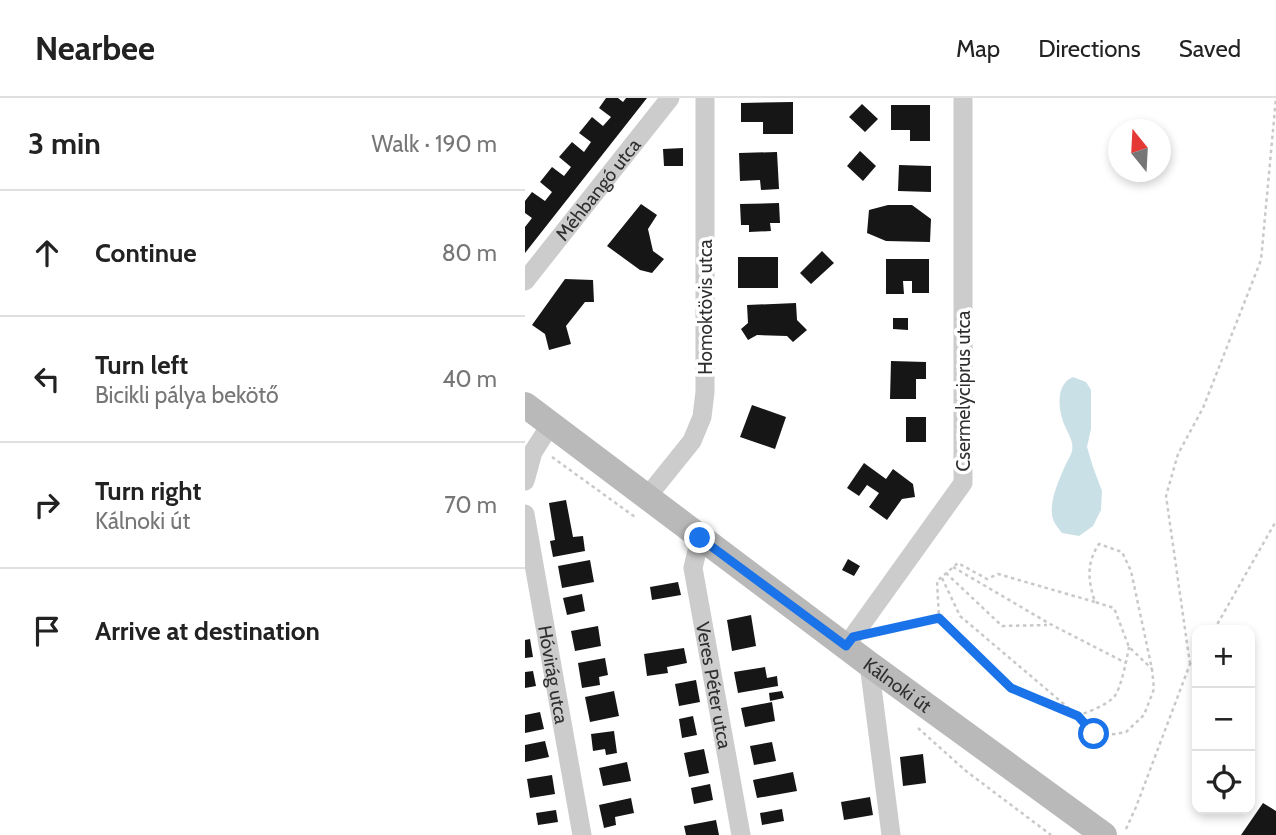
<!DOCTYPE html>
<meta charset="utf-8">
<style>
body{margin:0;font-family:Cabin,sans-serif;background:#f6f6f6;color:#222}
.controls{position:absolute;right:21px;bottom:21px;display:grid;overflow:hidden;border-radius:14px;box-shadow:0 4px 10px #0003}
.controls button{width:63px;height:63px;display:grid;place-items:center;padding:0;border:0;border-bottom:2px solid #e0e0e0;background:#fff;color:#222;font:35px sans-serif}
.compass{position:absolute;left:583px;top:21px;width:63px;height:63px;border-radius:50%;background:#fff;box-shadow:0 4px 10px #0003;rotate:342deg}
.stop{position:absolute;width:21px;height:21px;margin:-16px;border:5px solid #1a73e8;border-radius:50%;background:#fff}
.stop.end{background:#1a73e8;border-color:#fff;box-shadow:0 2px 7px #0008}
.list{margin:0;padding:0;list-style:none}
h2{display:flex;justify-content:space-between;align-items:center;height:91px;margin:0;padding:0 28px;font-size:30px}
h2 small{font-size:23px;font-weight:400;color:#767676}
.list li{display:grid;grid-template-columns:46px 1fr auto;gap:21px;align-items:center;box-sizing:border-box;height:126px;padding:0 28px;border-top:2px solid #e0e0e0}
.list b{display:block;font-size:26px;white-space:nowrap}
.list p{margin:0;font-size:23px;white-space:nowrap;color:#767676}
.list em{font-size:23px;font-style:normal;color:#767676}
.icon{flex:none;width:38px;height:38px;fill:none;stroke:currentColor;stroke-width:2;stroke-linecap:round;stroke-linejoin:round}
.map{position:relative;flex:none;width:751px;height:737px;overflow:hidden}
header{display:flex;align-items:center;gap:42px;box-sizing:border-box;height:98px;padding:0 35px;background:#fff;border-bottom:2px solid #e0e0e0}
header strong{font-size:33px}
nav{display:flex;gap:38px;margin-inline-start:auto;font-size:24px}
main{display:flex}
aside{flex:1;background:#fff}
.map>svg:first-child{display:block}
.water{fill:#cae0e7}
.building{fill:#161616}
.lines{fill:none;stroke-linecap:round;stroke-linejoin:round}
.path{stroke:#c9c9c9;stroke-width:2.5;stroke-dasharray:3.5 3.5;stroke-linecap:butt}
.street{stroke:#ccc;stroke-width:19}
.secondary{stroke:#b9b9b9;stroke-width:26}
.route{stroke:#1a73e8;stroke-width:9}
.labels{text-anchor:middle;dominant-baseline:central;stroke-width:7;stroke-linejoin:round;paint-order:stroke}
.street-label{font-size:19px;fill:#2f2f2f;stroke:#fff}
</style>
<header>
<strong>Nearbee</strong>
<nav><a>Map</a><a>Directions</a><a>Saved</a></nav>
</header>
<main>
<aside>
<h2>3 min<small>Walk · 190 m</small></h2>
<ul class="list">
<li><svg class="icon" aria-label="ahead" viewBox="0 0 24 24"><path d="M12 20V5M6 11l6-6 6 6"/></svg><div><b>Continue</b></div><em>80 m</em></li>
<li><svg class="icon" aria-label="left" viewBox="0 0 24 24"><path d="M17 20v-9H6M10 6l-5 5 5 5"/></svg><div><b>Turn left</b><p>Bicikli pálya bekötő</p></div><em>40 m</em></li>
<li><svg class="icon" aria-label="right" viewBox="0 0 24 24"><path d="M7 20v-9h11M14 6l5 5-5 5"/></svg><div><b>Turn right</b><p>Kálnoki út</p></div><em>70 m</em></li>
<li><svg class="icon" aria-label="arrive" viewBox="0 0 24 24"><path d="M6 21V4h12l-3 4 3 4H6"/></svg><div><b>Arrive at destination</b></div></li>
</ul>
</aside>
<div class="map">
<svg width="751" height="737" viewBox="0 0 751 737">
<rect width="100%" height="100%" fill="#fff"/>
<!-- water -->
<path class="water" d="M548 279 561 284 566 292V331L562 349 568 369 577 393 576 412 568 428 554 438 537 435C534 431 529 425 528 421 523 405 534 382 540 368 542 363 546 358 547 353 549 343 543 336 540 328 533 313 530 286 548 279Z"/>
<!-- building -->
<path class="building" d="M81 0H93L98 4 101 0H122L0 155V129L7 120 0 115V103L7 94 20 103 27 94 15 84 27 69 39 78 46 69 34 59 47 44 59 54 66 44 54 35 67 19 78 28 86 19 74 10Z
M268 4V36H238V24H216V5Z
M337 6 353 21 340 34 324 19Z
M366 7H405V43H385V32H366Z
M158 50V68H139L138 51Z
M335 53 351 68 338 83 322 68Z
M252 54 254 91 236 92 235 82 215 83 214 55Z
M374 67 406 68V94L373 93Z
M254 105 255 125H245L246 133 224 134V127H216L215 106Z
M116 106 132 117 123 131 128 153 139 161 127 175 115 172 82 148Z
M363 107H387L406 121 405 144 361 143 342 135 344 112Z
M297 153 309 165 286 186 275 175Z
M213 159H253V190H213Z
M361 161H404V195H387V183H378L379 196H361Z
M40 181 68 182 69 204H60L41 228 46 246 24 252 20 236 7 227Z
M271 205 272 222 282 232 268 244 262 238 232 237 223 242 216 231 223 225 222 207Z
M368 220H383V232L368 231Z
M366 263 401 264V281H391V301H365Z
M227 307 261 319 250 351 215 339Z
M381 319H401V344H381Z
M339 365 361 381 368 371 388 386 390 399 377 401 362 422 344 409 354 395 342 387 334 398 322 390Z
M41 402 48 439 58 438 60 453 28 459 25 443 30 442 24 405Z
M323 461 335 468 329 478 317 472Z
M65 462 69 484 37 490 33 468Z
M153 484 156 497 127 502 125 489Z
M57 496 60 513 42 517 38 500Z
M226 517 231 548 207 553 202 522Z
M73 528 76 548 50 553 46 533Z
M5 541 8 559 0 560V542Z
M159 550 162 565 142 569 143 575 122 578 119 556Z
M80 560 83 577 74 579 75 587 57 590 53 565Z
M240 569 242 580 252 578 253 588 213 595 209 574Z
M8 573 11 588 0 590V574Z
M171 582 175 604 154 608 150 586Z
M89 593 94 618 65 624 60 599Z
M257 593 259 600 245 603 244 595Z
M247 604 250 623 220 629 216 610Z
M15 614 19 631 0 635V617Z
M168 618 172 637 157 640 154 621Z
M89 633 92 655 81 657 80 651 68 653 66 636Z
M20 643 24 659 0 664V647Z
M247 644 251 663 229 667 225 648Z
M179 651 184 675 164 679 159 655Z
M398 656 401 685 378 688 375 659Z
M102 664 106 683 78 688 74 670Z
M268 674 272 693 232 700 228 682Z
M27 677 30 696 5 700 2 681Z
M185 686 188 702 169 706 166 690Z
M345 699 348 717 319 722 316 704Z
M106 700 109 715 90 719 91 727 79 730 74 707Z
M738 705 751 713V737H716Z
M257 711 259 723 237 727 235 715Z
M31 712 33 724 13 727 11 715Z
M191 722 194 737H161L159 728Z"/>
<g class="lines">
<!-- path -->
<path class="path" d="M27 359 110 419
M428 469 525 526 601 565
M421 475 477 528 522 527
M417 480 435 518 553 618C565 613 580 608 589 599 596 591 602 560 604 549
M570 504 473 476 462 481 433 465 412 483 414 520 486 591 553 618 569 637 590 636 601 634 619 617 629 591 627 571 606 473 597 454 574 446C561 465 563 483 570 504L589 510 604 549 627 571
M689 532 751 423
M355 533 414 520
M665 566 641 398 653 356 678 310 736 162 751 0
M393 630 441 673 526 737
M601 731 611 709 665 566 672 556"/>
<!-- street -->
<g class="street">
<path id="s1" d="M0 183 145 0"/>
<path d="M0 383 8 354 26 326"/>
<path d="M122 399 167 343 177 319 180 294V0"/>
<path id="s2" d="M0 416 57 737"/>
<path id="s3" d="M175 440 168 470 216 737"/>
<path d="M321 548 438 385V0"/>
<path d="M344 566 366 737"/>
</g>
<!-- secondary -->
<path class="secondary" id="s4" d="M0 307 344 566 579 737"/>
</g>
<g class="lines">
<!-- route -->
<path class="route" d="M175 440 321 548 328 539 414 520 486 590 553 618 569 636"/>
</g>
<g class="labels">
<!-- street labels -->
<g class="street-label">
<text stroke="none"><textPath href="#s1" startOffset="117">Méhbangó utca</textPath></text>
<text transform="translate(180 209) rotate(-90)">Homoktövis utca</text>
<text transform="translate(438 293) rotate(-90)">Csermelyciprus utca</text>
<text stroke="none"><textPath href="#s2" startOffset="163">Hóvirág utca</textPath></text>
<text stroke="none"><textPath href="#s4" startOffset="466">Kálnoki út</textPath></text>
<text stroke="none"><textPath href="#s3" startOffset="150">Veres Péter utca</textPath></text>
</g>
</g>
</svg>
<div class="controls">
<button>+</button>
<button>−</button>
<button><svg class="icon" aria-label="locate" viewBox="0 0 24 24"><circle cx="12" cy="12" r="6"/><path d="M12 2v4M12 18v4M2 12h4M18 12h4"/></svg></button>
</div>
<svg class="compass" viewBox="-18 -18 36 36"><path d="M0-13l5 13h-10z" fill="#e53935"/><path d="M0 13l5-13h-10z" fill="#767676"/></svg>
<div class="stop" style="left:569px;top:636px"></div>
<div class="stop end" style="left:175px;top:440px"></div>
</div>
</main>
